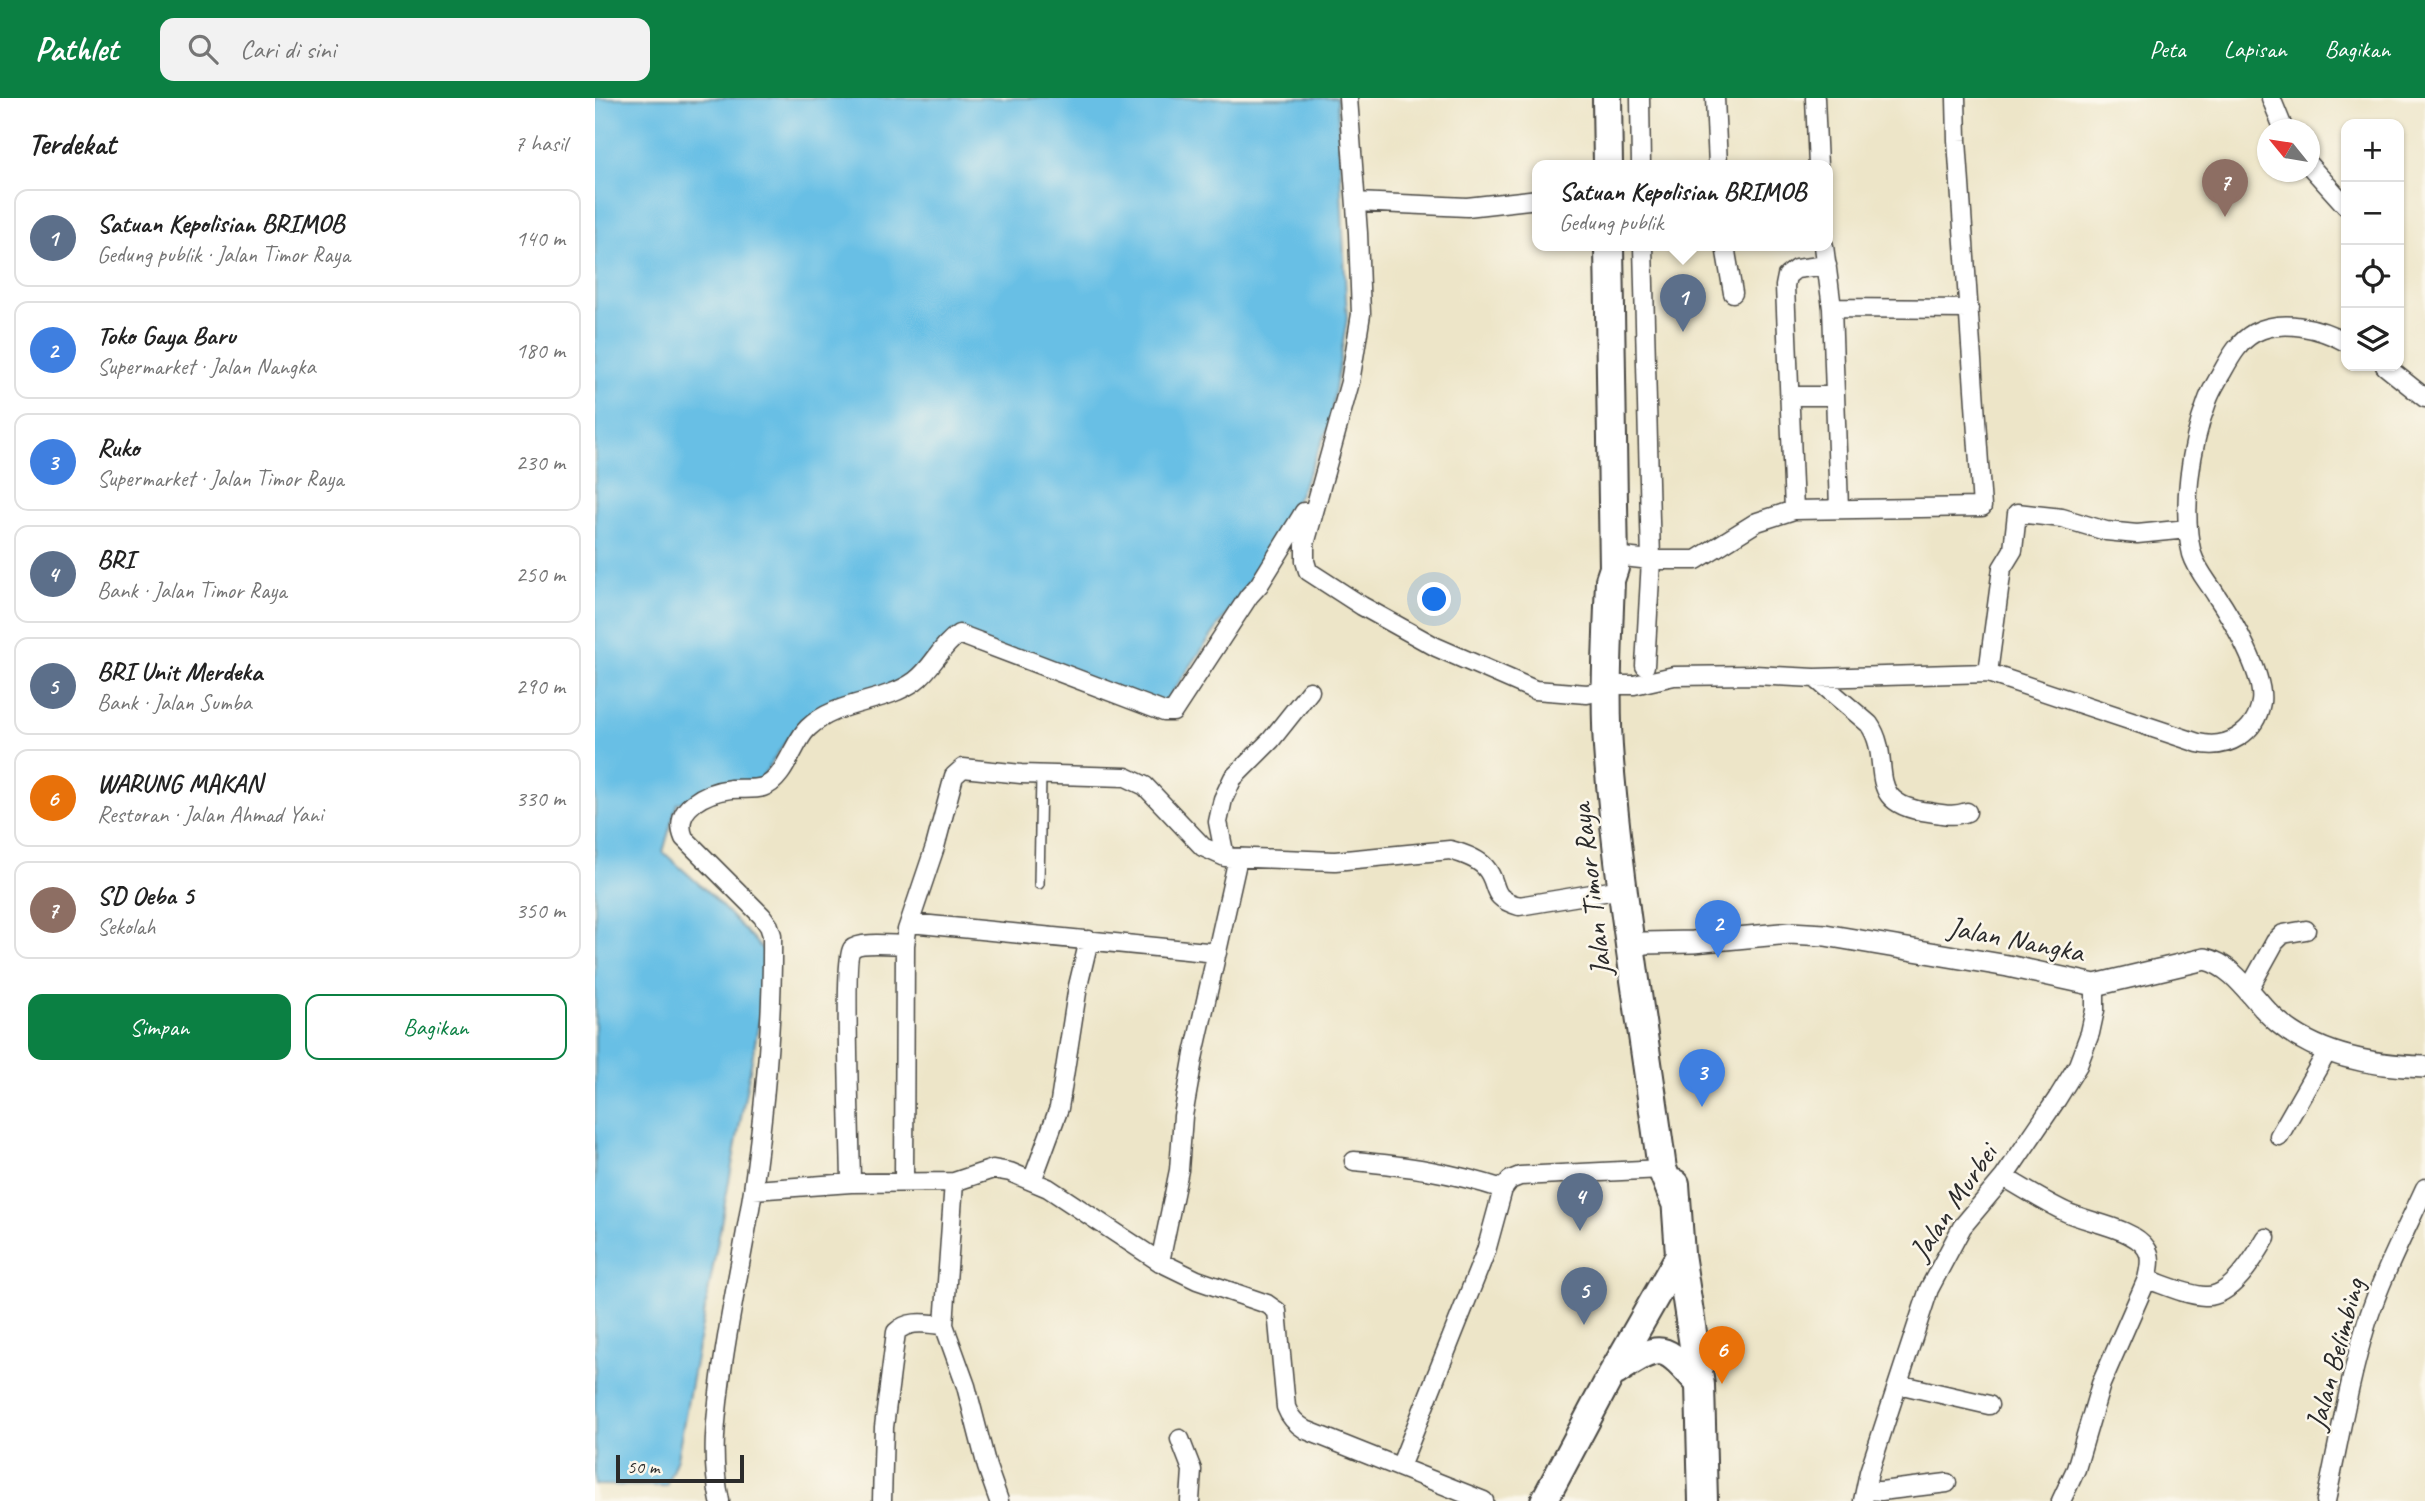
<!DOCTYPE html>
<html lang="id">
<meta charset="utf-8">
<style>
body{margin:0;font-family:Caveat,sans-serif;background:#f2f2f2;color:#222}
.controls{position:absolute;right:21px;top:21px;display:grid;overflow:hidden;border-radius:14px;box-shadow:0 2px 5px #0004}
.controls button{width:63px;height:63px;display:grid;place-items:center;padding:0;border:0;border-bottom:2px solid #e0e0e0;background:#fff;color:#222;font:35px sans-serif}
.compass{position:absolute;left:1662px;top:21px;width:63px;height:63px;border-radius:50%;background:#fff;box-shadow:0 2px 5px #0004;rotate:300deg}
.scale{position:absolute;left:21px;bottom:18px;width:128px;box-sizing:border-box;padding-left:7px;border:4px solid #2b2b2b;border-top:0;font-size:19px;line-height:24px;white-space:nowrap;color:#2b2b2b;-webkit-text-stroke:5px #fbf7ec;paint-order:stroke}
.you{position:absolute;left:840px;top:502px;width:24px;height:24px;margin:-18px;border:5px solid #fff;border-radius:50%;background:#1a73e8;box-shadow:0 0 0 10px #1a73e833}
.badge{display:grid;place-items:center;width:46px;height:46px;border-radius:50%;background:#0b8043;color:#fff;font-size:23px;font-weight:700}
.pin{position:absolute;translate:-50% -58px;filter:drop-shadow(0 2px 4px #0008)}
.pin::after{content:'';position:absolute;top:37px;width:24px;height:21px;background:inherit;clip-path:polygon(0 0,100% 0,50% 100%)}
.popup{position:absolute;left:937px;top:62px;width:301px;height:91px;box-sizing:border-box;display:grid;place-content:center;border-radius:14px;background:#fff;filter:drop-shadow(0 2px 5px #0005);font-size:23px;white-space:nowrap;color:#767676}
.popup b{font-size:26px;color:#222}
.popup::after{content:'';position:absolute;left:50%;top:100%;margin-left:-14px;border:14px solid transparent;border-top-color:#fff}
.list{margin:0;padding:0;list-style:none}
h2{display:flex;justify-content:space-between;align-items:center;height:91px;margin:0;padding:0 28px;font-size:30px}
h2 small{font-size:23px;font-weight:400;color:#767676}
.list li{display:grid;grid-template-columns:46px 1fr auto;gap:21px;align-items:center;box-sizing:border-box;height:98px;margin:0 14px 14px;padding:0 14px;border:2px solid #e0e0e0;border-radius:14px}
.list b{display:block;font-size:26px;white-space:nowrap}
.list p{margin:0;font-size:23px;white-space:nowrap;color:#767676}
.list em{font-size:23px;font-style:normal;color:#767676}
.actions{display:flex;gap:14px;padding:21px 28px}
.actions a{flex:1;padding:16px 0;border:2px solid #0b8043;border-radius:14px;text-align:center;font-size:24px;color:#0b8043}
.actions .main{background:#0b8043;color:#fff}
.icon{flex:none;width:38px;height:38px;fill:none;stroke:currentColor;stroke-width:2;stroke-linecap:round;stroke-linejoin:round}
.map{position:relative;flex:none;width:1830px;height:1403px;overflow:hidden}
header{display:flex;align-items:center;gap:42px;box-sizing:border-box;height:98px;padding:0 35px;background:#0b8043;color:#fff}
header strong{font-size:33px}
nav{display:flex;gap:38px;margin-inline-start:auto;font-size:24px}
.search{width:490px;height:63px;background:#f2f2f2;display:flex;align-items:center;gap:18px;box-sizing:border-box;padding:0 24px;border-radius:14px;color:#767676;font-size:26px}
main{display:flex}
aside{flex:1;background:#fff}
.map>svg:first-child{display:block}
.water{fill:#68bfe5;stroke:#4a7588;stroke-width:2}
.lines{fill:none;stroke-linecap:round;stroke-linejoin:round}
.service-casing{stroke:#484743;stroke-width:12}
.minor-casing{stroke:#484743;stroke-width:21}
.tertiary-casing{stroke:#484743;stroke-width:24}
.primary-casing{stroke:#484743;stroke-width:30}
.trunk-casing{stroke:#484743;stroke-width:32}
.service{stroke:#fff;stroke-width:9}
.minor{stroke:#fff;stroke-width:18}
.tertiary{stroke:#fff;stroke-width:21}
.primary{stroke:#fff;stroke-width:26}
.trunk{stroke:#fff;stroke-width:28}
.labels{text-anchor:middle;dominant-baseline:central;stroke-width:5;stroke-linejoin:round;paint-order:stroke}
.street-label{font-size:30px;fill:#2b2b2b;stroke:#fbf7ec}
</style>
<header>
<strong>Pathlet</strong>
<div class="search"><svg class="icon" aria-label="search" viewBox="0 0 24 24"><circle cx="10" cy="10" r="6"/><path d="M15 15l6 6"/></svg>Cari di sini</div>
<nav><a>Peta</a><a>Lapisan</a><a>Bagikan</a></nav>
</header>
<main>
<aside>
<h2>Terdekat<small>7 hasil</small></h2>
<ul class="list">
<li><span class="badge" style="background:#5c6f8a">1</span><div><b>Satuan Kepolisian BRIMOB</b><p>Gedung publik · Jalan Timor Raya</p></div><em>140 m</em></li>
<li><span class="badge" style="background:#3f7fe0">2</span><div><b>Toko Gaya Baru</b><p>Supermarket · Jalan Nangka</p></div><em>180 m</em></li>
<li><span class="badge" style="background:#3f7fe0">3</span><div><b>Ruko</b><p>Supermarket · Jalan Timor Raya</p></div><em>230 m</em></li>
<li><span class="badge" style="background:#5c6f8a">4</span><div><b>BRI</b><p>Bank · Jalan Timor Raya</p></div><em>250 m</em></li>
<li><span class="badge" style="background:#5c6f8a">5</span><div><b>BRI Unit Merdeka</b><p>Bank · Jalan Sumba</p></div><em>290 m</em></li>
<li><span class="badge" style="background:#e8710a">6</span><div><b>WARUNG MAKAN</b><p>Restoran · Jalan Ahmad Yani</p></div><em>330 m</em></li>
<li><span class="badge" style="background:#8d6e63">7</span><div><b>SD Oeba 5</b><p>Sekolah</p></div><em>350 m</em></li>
</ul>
<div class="actions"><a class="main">Simpan</a><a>Bagikan</a></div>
</aside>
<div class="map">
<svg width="1830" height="1403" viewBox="0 0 1830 1403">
<rect width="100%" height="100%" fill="#fbf7ec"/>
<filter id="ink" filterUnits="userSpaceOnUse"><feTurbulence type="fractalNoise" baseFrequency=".0143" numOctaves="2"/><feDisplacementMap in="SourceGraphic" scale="14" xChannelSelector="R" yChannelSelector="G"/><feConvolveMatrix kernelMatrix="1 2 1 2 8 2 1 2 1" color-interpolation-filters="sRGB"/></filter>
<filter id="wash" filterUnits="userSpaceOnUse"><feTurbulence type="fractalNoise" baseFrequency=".00686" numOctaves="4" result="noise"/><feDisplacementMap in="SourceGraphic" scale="28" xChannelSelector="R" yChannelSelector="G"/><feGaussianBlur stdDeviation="1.57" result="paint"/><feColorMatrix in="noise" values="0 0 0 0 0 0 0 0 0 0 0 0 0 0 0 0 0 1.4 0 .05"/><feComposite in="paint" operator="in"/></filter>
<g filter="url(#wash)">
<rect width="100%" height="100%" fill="#ede5c8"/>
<!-- water -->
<path class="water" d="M0 0H742L752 221 734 328 704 397 674 455 565 612 361 534 318 581 239 610 193 640 161 688 82 705 68 754 115 796 176 860 82 1360 71 1388 0 1387Z"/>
</g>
<g filter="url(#ink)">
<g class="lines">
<!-- service casing -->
<g class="service-casing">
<path id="service" d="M444 786 446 677"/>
</g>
<!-- minor casing -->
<g class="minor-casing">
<path id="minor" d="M753 0 763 135 766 216 755 284 710 446V463L713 473 767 508 841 549 940 592 992 596 1011 592
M1045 0 1046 68
M1120 0 1123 68
M1220 0 1223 68
M1676 0 1689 32
M1714 67 1751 108
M761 104 872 109 943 101
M1048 148 1056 462 1050 568
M1130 148 1138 195
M1229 148 1237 210 1374 211
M1237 210 1244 410
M1790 268 1830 300
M1195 298H1240
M1199 412 1190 188 1192 178 1201 171 1232 167
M1019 458 1056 462H1101L1162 424 1199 412 1387 409 1362 42 1361 0
M1393 575 1407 470 1418 452 1422 415 1467 420 1511 433 1542 436 1593 431
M1220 580 1274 626C1300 663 1265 706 1334 714 1347 716 1359 719 1372 714
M1024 587H1039L1079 578 1159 577 1220 580 1393 575 1603 645C1632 652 1661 635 1666 604 1670 578 1636 519 1621 497 1613 484 1602 472 1597 456 1586 412 1596 346 1612 304 1615 294 1621 285 1626 276 1635 260 1643 244 1659 235 1687 220 1725 230 1751 244
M630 759 623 724 628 701 638 680 676 642 715 593
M315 825 622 855
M1654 891 1680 844 1688 836 1711 832
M1684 1038 1732 954
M759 1063C812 1068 856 1074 908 1091L891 1153 805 1369
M1409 1079C1429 1091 1450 1104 1471 1114 1492 1124 1538 1130 1551 1150 1558 1159 1554 1172 1552 1181L1506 1286 1481 1371 1466 1403
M309 1083 310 847 312 832 340 749 359 678 368 670 426 676 531 679 550 688 608 749 630 759 740 763 855 752C866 755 882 760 890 769 906 787 892 799 924 808L1027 791
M437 1083 464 1010 483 888 494 842
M359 1084 349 1227 371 1288 392 1369 404 1403
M256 1085C256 1057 248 861 257 851 265 843 298 847 310 847
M908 1091 915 1082 925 1078 1067 1071
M158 1092 256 1085 359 1084 398 1071 415 1074 453 1090 565 1164 602 1182 672 1206 682 1213 691 1309C695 1320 701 1326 711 1332L889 1403
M565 1164 584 1072 588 1018 599 956 643 760
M1552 1181C1570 1187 1591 1197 1610 1198 1636 1200 1660 1159 1671 1140
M1303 1286 1394 1307
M585 1341 597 1372 595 1403
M1271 1392 1286 1393 1352 1385
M125 1403C116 1362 120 1328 125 1287 133 1221 148 1157 158 1092 170 1007 178 923 177 837L174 828 167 818 89 740C76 710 111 694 136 691 146 690 159 692 168 689 190 682 198 644 213 630 242 602 288 606 320 583 338 570 346 547 364 536L569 614H578L654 498 664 487 706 419 709 414H719
M287 1403 289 1329 301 1234C314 1221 333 1226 349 1227
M1268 1403 1274 1374 1334 1191 1367 1129 1409 1079 1462 1001 1483 967 1495 935 1500 912V887
M1731 1403C1744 1343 1754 1282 1772 1224 1787 1178 1810 1134 1830 1090"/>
</g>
<!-- tertiary casing -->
<g class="tertiary-casing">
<path id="tertiary" d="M1049 845 1098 844 1195 835 1230 837 1413 868 1500 887 1610 861C1643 869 1659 905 1683 924 1723 958 1779 968 1830 969"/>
</g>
<!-- primary casing -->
<g class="primary-casing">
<path id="primary" d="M1021 1274C1067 1243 1069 1246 1105 1287
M949 1403 1016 1277 1085 1156"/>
</g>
<!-- trunk casing -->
<g class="trunk-casing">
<path id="trunk" d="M1012 0 1013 68
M1014 148 1019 470 1015 482C1013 542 1009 603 1014 663 1025 800 1049 935 1067 1071L1080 1103
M1080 1086 1085 1156 1105 1287 1108 1403"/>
</g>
<!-- service -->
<use href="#service" class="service"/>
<!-- minor -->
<use href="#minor" class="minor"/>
<!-- tertiary -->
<use href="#tertiary" class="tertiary"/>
<!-- primary -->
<use href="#primary" class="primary"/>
<!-- trunk -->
<use href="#trunk" class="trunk"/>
</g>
</g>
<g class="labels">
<!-- street labels -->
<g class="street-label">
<text transform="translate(996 792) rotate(-97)">Jalan Timor Raya</text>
<text transform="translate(1421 841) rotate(11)">Jalan Nangka</text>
<text transform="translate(1358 1104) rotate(-56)">Jalan Murbei</text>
<text transform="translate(1740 1256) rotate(-75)">Jalan Belimbing</text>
</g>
</g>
</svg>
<div class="controls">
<button>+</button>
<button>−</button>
<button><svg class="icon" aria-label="locate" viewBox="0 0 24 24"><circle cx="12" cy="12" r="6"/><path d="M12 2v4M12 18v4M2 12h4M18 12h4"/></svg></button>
<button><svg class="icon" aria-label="layers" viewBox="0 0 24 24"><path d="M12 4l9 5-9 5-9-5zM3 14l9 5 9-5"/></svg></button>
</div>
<svg class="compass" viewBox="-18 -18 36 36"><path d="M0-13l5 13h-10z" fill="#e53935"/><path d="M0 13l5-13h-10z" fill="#767676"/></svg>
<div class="scale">50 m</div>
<div class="you"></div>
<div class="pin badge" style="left:1088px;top:234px;background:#5c6f8a">1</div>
<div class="popup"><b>Satuan Kepolisian BRIMOB</b>Gedung publik</div>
<div class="pin badge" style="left:1123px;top:860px;background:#3f7fe0">2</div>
<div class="pin badge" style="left:1107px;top:1009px;background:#3f7fe0">3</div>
<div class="pin badge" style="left:985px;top:1133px;background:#5c6f8a">4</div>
<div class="pin badge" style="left:989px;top:1227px;background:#5c6f8a">5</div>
<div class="pin badge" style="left:1127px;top:1286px;background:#e8710a">6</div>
<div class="pin badge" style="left:1630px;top:119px;background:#8d6e63">7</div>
</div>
</main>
